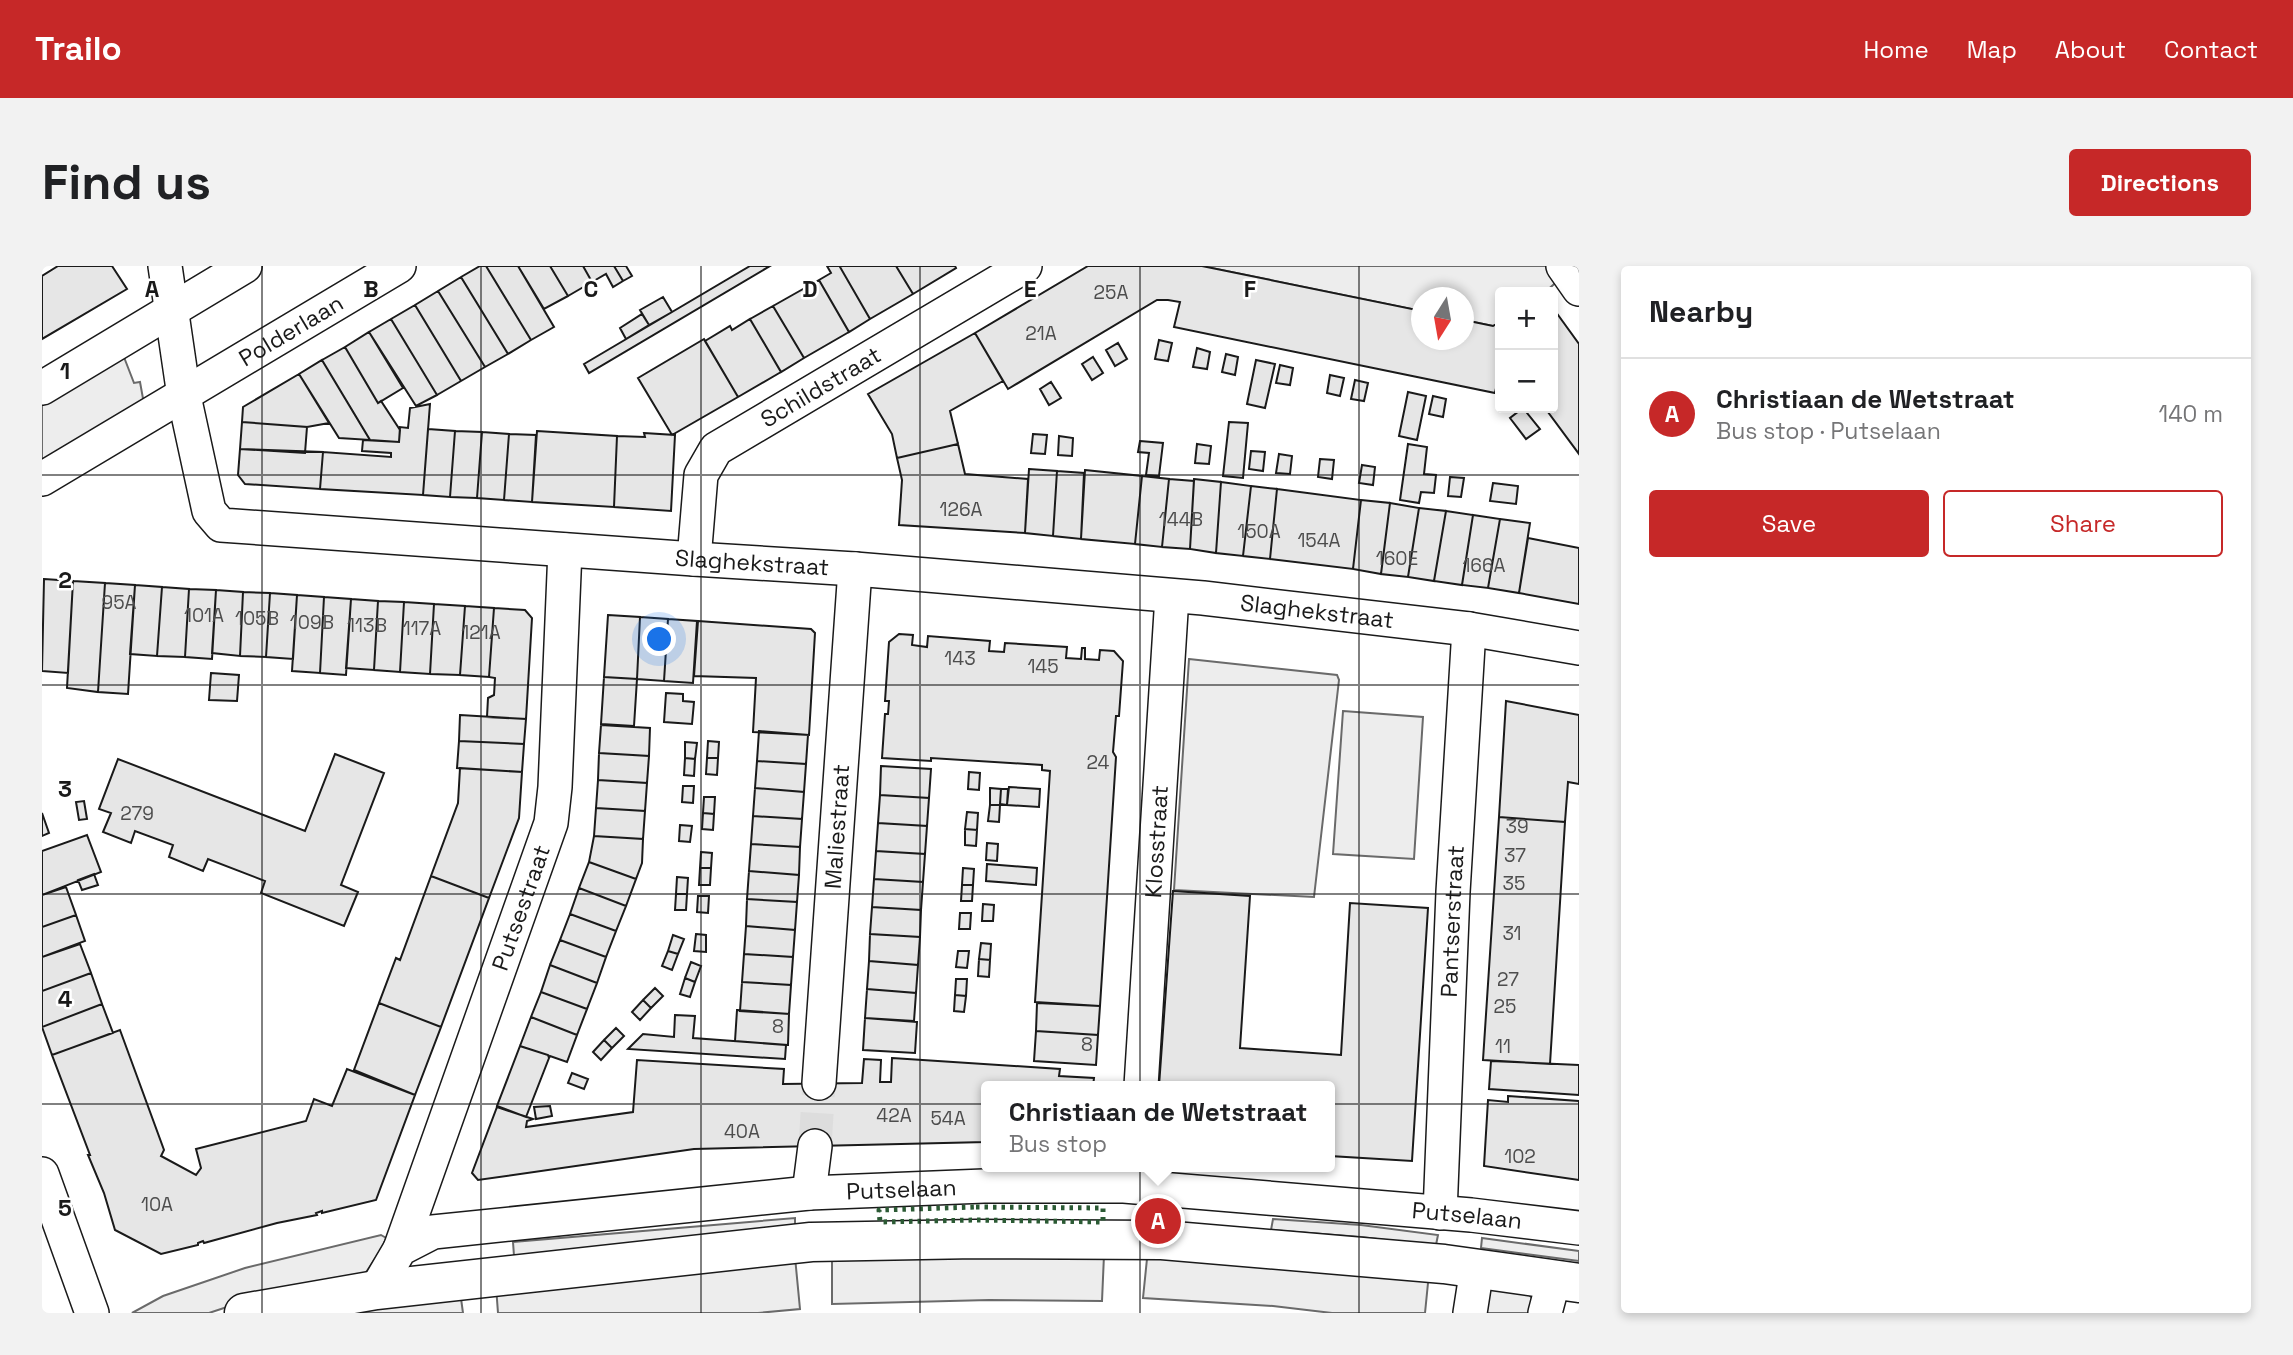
<!DOCTYPE html>
<meta charset="utf-8">
<style>
body{margin:0;font-family:"Space Grotesk",sans-serif;background:#f2f2f2;color:#202124}
.controls{position:absolute;right:21px;top:21px;display:grid;overflow:hidden;border-radius:7px;box-shadow:0 4px 10px #0003}
.controls button{width:63px;height:63px;display:grid;place-items:center;padding:0;border:0;border-bottom:2px solid #e0e0e0;background:#fff;color:#202124;font:35px sans-serif}
.compass{position:absolute;left:1369px;top:21px;width:63px;height:63px;border-radius:50%;background:#fff;box-shadow:0 4px 10px #0003;rotate:191deg}
.you{position:absolute;left:618px;top:374px;width:24px;height:24px;margin:-18px;border:5px solid #fff;border-radius:50%;background:#1a73e8;box-shadow:0 0 0 10px #1a73e833}
.badge{display:grid;place-items:center;width:46px;height:46px;border-radius:50%;background:#c62828;color:#fff;font-size:23px;font-weight:700}
.pin{position:absolute;translate:-50% -50%;border:4px solid #fff;box-shadow:0 2px 7px #0006}
.popup{position:absolute;left:939px;top:815px;width:354px;height:91px;box-sizing:border-box;display:grid;place-content:center;border-radius:7px;background:#fff;filter:drop-shadow(0 2px 5px #0005);font-size:23px;white-space:nowrap;color:#757577}
.popup b{font-size:26px;color:#202124}
.popup::after{content:'';position:absolute;left:50%;top:100%;margin-left:-14px;border:14px solid transparent;border-top-color:#fff}
.list{margin:0;padding:0;list-style:none}
h2{display:flex;justify-content:space-between;align-items:center;height:91px;margin:0;padding:0 28px;font-size:30px}
h2 small{font-size:23px;font-weight:400;color:#757577}
.list li{display:grid;grid-template-columns:46px 1fr auto;gap:21px;align-items:center;box-sizing:border-box;height:112px;padding:0 28px;border-top:2px solid #e0e0e0}
.list b{display:block;font-size:26px;white-space:nowrap}
.list p{margin:0;font-size:23px;white-space:nowrap;color:#757577}
.list em{font-size:23px;font-style:normal;color:#757577}
.actions{display:flex;gap:14px;padding:21px 28px}
.actions a{flex:1;padding:16px 0;border:2px solid #c62828;border-radius:7px;text-align:center;font-size:24px;color:#c62828}
.actions .main{background:#c62828;color:#fff}
.map{position:relative;flex:none;width:1537px;height:1047px;overflow:hidden;border-radius:7px}
header{display:flex;align-items:center;gap:42px;box-sizing:border-box;height:98px;padding:0 35px;background:#c62828;color:#fff}
header strong{font-size:33px}
nav{display:flex;gap:38px;margin-inline-start:auto;font-size:24px}
.intro{display:flex;align-items:center;justify-content:space-between;box-sizing:border-box;height:168px;padding:0 42px}
h1{margin:0;font-size:49px}
.button{padding:18px 32px;border-radius:7px;background:#c62828;color:#fff;font-size:24px;font-weight:700}
main{display:flex;gap:42px;padding:0 42px}
aside{flex:1;background:#fff;border-radius:7px;box-shadow:0 4px 10px #0003}
.map>svg:first-child{display:block}
.built{fill:#ededed;stroke:#6a6a6a;stroke-width:2}
.building{fill:#e6e6e6;stroke:#1a1a1a;stroke-width:2}
.lines{fill:none;stroke-linecap:round;stroke-linejoin:round}
.street-tunnel{stroke:#ddd;stroke-width:33;stroke-dasharray:33 17;stroke-linecap:butt}
.street-casing{stroke:#1a1a1a;stroke-width:36}
.secondary-casing{stroke:#1a1a1a;stroke-width:41}
.street{stroke:#fff;stroke-width:33}
.secondary{stroke:#fff;stroke-width:38}
.hedge{stroke:#2b5a34;stroke-width:5;stroke-dasharray:3.5 5;stroke-linecap:butt}
.grid{fill:none;stroke:#1a1a1a;stroke-width:2;stroke-opacity:0.55}
.labels{text-anchor:middle;dominant-baseline:central;stroke-width:5;stroke-linejoin:round;paint-order:stroke}
.number-label{font-size:19px;fill:#4d4d4d}
.street-label{font-size:23px;fill:#1a1a1a;stroke:#fff}
.grid-label{font-size:23px;text-anchor:middle;font-weight:bold;fill:#1a1a1a;stroke:#fff;stroke-width:5;stroke-linejoin:round;paint-order:stroke}
</style>
<header>
<strong>Trailo</strong>
<nav><a>Home</a><a>Map</a><a>About</a><a>Contact</a></nav>
</header>
<div class="intro"><h1>Find us</h1><a class="button">Directions</a></div>
<main>
<div class="map">
<svg width="1537" height="1047" viewBox="0 0 1537 1047">
<rect width="100%" height="100%" fill="#fff"/>
<!-- built -->
<path class="built" d="M1160 0H1508L1518 13 1503 26H1458V56L1451 60 1422 54V32H1380L1379 45Z
M80 86 92 117 98 116 102 138 0 198V133Z
M1147 393 1295 409 1297 414 1272 631 1132 624Z
M1301 445 1381 451 1372 593 1291 588Z
M753 952V964L472 990 471 976Z
M1231 953 1319 959 1396 969 1393 984 1385 979 1319 971 1229 964Z
M339 969 346 973 321 1011 191 1039 167 1047H90L121 1030 203 1002Z
M1440 972 1537 985V995L1439 982Z
M1106 983 1387 1007 1383 1047H1290L1231 1040 1101 1032Z
M790 989H1062L1060 1035 947 1034 790 1038Z
M753 991 758 1043 716 1047H456L454 1020Z
M1452 1017 1483 1024 1490 1032 1487 1047H1440L1443 1026Z
M418 1025 421 1047H246Z"/>
<!-- building -->
<path class="building" d="M16 0H70L85 23 0 73V10Z
M438 0H444L489 74 466 88 419 11Z
M444 0H476L512 61 489 74Z
M476 0H508L526 30 502 43Z
M508 0H541L550 16 526 30Z
M541 0H572L581 15 571 21 564 8 550 16Z
M572 0H584L590 10 581 15Z
M708 0H728L547 107 542 98Z
M785 0H800L798 1 828 53 807 66 777 14 789 7Z
M800 0H854L871 28 828 53 798 1Z
M854 0H913L914 2 871 28Z
M1046 0H1160L1380 45V74H1422V54L1451 60 1458 56V103L1453 127 1132 61 1138 36 1126 34H1115L966 123 933 67Z
M419 11 466 88 443 101 396 25Z
M777 14 807 66 762 92 731 40Z
M396 25 443 101 419 115 373 39Z
M621 31 630 46 607 59 598 44Z
M373 39 419 115 395 129 349 53Z
M731 40 762 92 739 106 708 53Z
M1511 42 1537 78V188L1503 142H1511Z
M600 48 607 59 584 73 578 62Z
M349 53 395 129 374 140 327 66Z
M708 53 739 106 696 131 663 75 688 60 690 64Z
M327 66 361 122 336 137 303 81Z
M933 67 961 115 908 145 916 178 855 192 850 168 826 128Z
M662 73 696 131 630 169 596 112Z
M1117 74 1130 77 1126 95 1113 93Z
M1076 77 1085 93 1073 100 1064 84Z
M303 81 336 137 339 135 358 164 357 176 328 174 280 94Z
M1155 82 1168 86 1165 103 1151 101Z
M1184 88 1196 91 1193 109 1180 106Z
M1051 91 1061 107 1050 114 1040 98Z
M280 94 328 174 297 172 257 108Z
M1214 94 1233 98 1223 142 1205 138Z
M1238 99 1251 102 1248 119 1234 117Z
M257 108 287 157 265 161 200 156 201 141Z
M1288 109 1302 112 1298 130 1285 127Z
M1313 114 1326 117 1322 135 1309 133Z
M1009 116 1019 132 1007 139 998 123Z
M1366 126 1384 130 1375 174 1357 170Z
M1391 130 1404 133 1401 151 1387 148Z
M388 138 381 229 278 223 281 186 349 191V187L320 185 321 174 357 176 358 161 366 162 368 142Z
M1481 142 1498 163 1484 173 1468 152Z
M200 156 265 161 263 187 198 183Z
M1187 156 1206 157 1201 212 1181 210Z
M386 163 413 165 408 231 381 229Z
M413 165 440 166 435 232 408 231Z
M495 165 575 170 572 241 490 236Z
M440 166 467 168 462 234 435 232Z
M602 167 633 169 629 245 572 241 575 170 603 171Z
M467 168 494 169 490 236 462 234Z
M991 168 1005 169 1003 188 989 187Z
M1017 170 1031 172 1030 190 1016 189Z
M1098 175 1121 177 1117 210 1104 209 1107 187 1096 186Z
M916 178 923 208 986 213 983 267 857 259 860 214 855 192Z
M1155 178 1169 180 1167 198 1153 197Z
M1366 178 1385 181 1382 208 1394 209 1392 227 1379 226 1377 237 1358 234Z
M198 183 281 186 278 223 203 218 196 209Z
M1209 185 1223 186 1221 205 1207 203Z
M1237 188 1250 190 1248 208 1234 207Z
M1278 193 1292 194 1290 213 1276 211Z
M1320 199 1333 201 1331 219 1317 217Z
M987 203 1015 205 1011 270 983 267Z
M1043 204 1100 210 1093 278 1039 273Z
M1015 205 1042 207 1039 273 1011 270Z
M1100 210 1127 213 1120 281 1093 278Z
M1408 211 1422 212 1419 231 1406 230Z
M1127 213 1152 215 1148 283 1120 281Z
M1152 213 1179 216 1174 287 1148 283Z
M1179 216 1209 220 1201 290 1174 287Z
M1451 217 1476 220 1474 238 1448 235Z
M1209 220 1235 223 1228 293 1201 290Z
M1235 223 1319 234 1311 303 1228 293Z
M1319 234 1348 237 1339 308 1311 303Z
M1348 237 1377 242 1366 311 1339 308Z
M1377 242 1404 245 1392 315 1366 311Z
M1404 245 1431 249 1420 319 1392 315Z
M1431 249 1458 253 1446 322 1420 319Z
M1458 253 1488 257 1477 327 1446 322Z
M1486 272 1537 282V338L1477 327Z
M2 313 31 315 26 407 0 405Z
M31 315 63 317 56 426 25 422Z
M63 317 93 319 86 428 56 426Z
M93 319 120 321 115 390 88 388Z
M120 321 147 323 143 391 115 390Z
M147 323 174 324 170 393 143 391Z
M174 324 201 326 198 390 170 387Z
M201 326 228 327 224 391 198 390Z
M228 327 255 329 251 393 224 391Z
M255 329 282 331 278 407 250 405Z
M282 331 309 333 304 409 278 407Z
M309 333 336 335 332 404 304 402Z
M336 335 362 336 358 406 332 404Z
M362 336 392 338 388 408 358 406Z
M392 338 423 340 418 409 388 408Z
M423 340 452 342 447 411 418 409Z
M452 342 483 344 490 352 484 453 445 451 446 432 452 429 453 412 447 411Z
M566 349 598 351 595 413 562 411Z
M598 351 626 353 622 415 595 413Z
M626 353 655 355 651 417 622 415Z
M656 355 769 363 773 367 767 469 711 466 714 412 652 410Z
M857 368 871 369 870 379 885 381 886 370 948 375 947 385 962 386 963 377 1025 381 1024 392 1039 393 1040 382H1043V393L1057 394 1058 384 1072 385 1081 395 1077 450H1074L1071 486 1074 491 1058 740 993 736 1008 505 1000 504V499L889 492V495L840 492 843 448H846L847 435H843L847 376Z
M169 407 197 409 195 435 167 434Z
M562 411 595 413 592 460 559 458Z
M624 427 641 428V435L652 436 650 458 622 456Z
M1464 435 1537 449V518L1526 516 1523 556 1457 551Z
M418 449 484 453 482 478 417 475Z
M559 459 608 462 607 490 557 487Z
M717 465 766 469 764 498 715 495Z
M417 475 482 478 480 506 415 502Z
M666 475 677 476 676 492H665Z
M643 476 655 477 653 493 643 492Z
M557 487 607 490 605 517 556 514Z
M293 488 342 507 299 619 316 626 302 660 219 627 223 615 166 593 161 605 127 591 131 579 93 565 89 577 61 566 69 547 57 543 76 493 263 565Z
M643 492 653 493 652 510 642 509Z
M665 492H676L675 509 664 508Z
M715 495 764 498 762 526 713 522Z
M839 500 889 503 887 532 838 529Z
M418 502 480 506 477 552 447 632 389 610 416 537Z
M927 506 938 507 937 524 926 523Z
M556 514 605 517 603 545 554 542Z
M641 520H652L651 537 640 536Z
M967 521 998 523 997 541 965 539Z
M713 522 762 526 760 553 711 550Z
M948 522 959 523 958 539H948Z
M959 523H966L965 539 958 538Z
M838 529 887 532 885 560 836 557Z
M662 531H673L672 548 661 547Z
M42 535 45 553 37 554 34 536Z
M948 539H958L957 556 946 555Z
M554 542 603 545 601 573 552 570Z
M925 546 936 547 935 564 923 563Z
M0 547 7 567 0 570Z
M661 547 672 548 671 564 660 563Z
M711 550 760 553 758 581 709 578Z
M1457 551 1523 556 1508 798 1441 794Z
M836 557 885 560 883 588 834 585Z
M638 559 650 560 648 576 637 575Z
M923 563 935 564 934 580 923 579Z
M45 569 59 606 0 629V585Z
M552 570 601 573 600 597 594 613 547 596Z
M945 577 956 578 955 595 944 594Z
M709 578 758 581 757 609 707 605Z
M834 585 883 588 881 616 832 613Z
M659 586 670 587 669 602H658Z
M547 596 594 613 584 640 537 622Z
M945 598 995 602 994 619 944 615Z
M658 602H669L668 619H657Z
M921 602 932 603 931 619H920Z
M707 605 757 609 755 636 705 633Z
M52 608 56 619 40 624 36 614Z
M389 610 447 632 399 761 337 737 354 692 358 694Z
M635 611 646 612 645 628H634Z
M832 613 881 616 879 644 830 641Z
M920 619H931L930 635H919Z
M24 621 34 649 0 661V629Z
M537 622 584 640 574 665 528 648Z
M1131 625 1208 630 1198 782 1299 789 1308 637 1386 642 1370 895 1288 890V820H1117Z
M634 628H645L644 644H633Z
M656 630H667L666 647 655 646Z
M705 633 755 636 753 664 704 660Z
M941 638 952 639 951 655H940Z
M830 641 879 644 878 671 828 668Z
M918 647H929L928 663H917Z
M528 648 574 665 564 691 518 674Z
M34 649 43 675 0 691V661Z
M704 660 753 664 751 691 702 688Z
M654 668 664 669V686L652 685Z
M828 668 878 671 876 699 827 695Z
M631 669 642 673 636 688 626 685Z
M518 674 564 691 555 717 508 699Z
M939 677 949 678 948 694 937 693Z
M38 678 49 707 0 725V691Z
M626 685 636 688 630 704 620 700Z
M916 685H927L925 702 914 701Z
M702 688 751 691 749 719 700 716Z
M937 693 948 694 947 711 936 710Z
M827 695 876 699 874 727 825 723Z
M649 696 659 700 653 716 643 712Z
M508 699 555 717 545 743 499 726Z
M49 707 60 738 0 761V725Z
M643 712 653 716 648 731 638 728Z
M914 713H925L924 730 913 729Z
M700 716 749 719 747 748 698 745Z
M613 722 621 730 609 742 601 734Z
M825 723 874 727 872 755 823 752Z
M499 726 545 743 535 769 489 751Z
M913 729 924 730 922 746 912 745Z
M601 734 609 742 598 754 590 746Z
M337 737 399 761 373 829 312 804Z
M995 737 1058 740 1056 769 994 765Z
M60 738 71 767 10 789 0 761Z
M695 744 747 748 746 779 693 775Z
M633 749 653 750 651 772 744 779 743 793 586 783 601 768 632 771Z
M489 751 535 769 525 796 508 790 507 792 506 789 478 780Z
M823 752 875 756 873 787 821 784Z
M574 762 582 770 570 782 562 774Z
M78 764 122 884 119 890 154 909 159 902 154 883 264 855 272 833 290 840 305 803 373 829 334 934 280 947V945L274 947 275 949 235 957 162 977 161 975 156 977V979L119 988 73 964 62 927 46 889H48L10 789Z
M994 765 1056 769 1054 799 992 795Z
M562 774 570 782 559 794 551 786Z
M478 780 506 789 507 792 484 851 455 840Z
M850 792 1018 803 1017 810 1052 812 1051 820H944V876L652 883 436 914 430 907 455 841 491 853 485 855 484 861 591 846 595 794 742 803 741 818 820 817 822 793 839 794 838 816H849Z
M1449 795 1537 799V829L1447 823Z
M530 807 546 813 542 823 526 817Z
M1466 830 1537 835V914L1442 900 1446 834 1466 836Z
M508 840 510 850 494 853 492 841Z"/>
<g class="lines">
<!-- street-tunnel -->
<path class="street-tunnel" d="M773 880 777 817"/>
<!-- street casing -->
<g class="street-casing">
<g id="street">
<path id="s1" d="M123 0 142 130 167 245 179 259 652 293 813 303 1161 332 1427 363 1537 382"/>
<path d="M1521 0 1537 23"/>
<path d="M0 122 203 0"/>
<path id="s2" d="M0 213 357 0"/>
<path id="s3" d="M652 293 659 209 674 183 983 0"/>
<path id="s4" d="M777 817 813 303"/>
<path id="s5" d="M1099 820 1130 330"/>
<path d="M0 908 50 1047"/>
<path d="M767 927 773 880"/>
<path id="s6" d="M1398 947 1411 626 1427 363"/>
<path id="s7" d="M358 983 509 557 513 521 523 284"/>
<path id="s8" d="M334 1024 358 983 391 966 767 927 942 920H1082L1429 949 1537 962"/>
<path d="M1428 1047 1435 1002"/>
<path d="M1503 1047 1512 1013"/>
</g>
</g>
<!-- secondary casing -->
<g class="secondary-casing">
<path id="secondary" d="M202 1047 334 1024 769 976 934 973 1120 974 1402 998 1537 1017"/>
</g>
<!-- street -->
<use href="#street" class="street"/>
<!-- secondary -->
<use href="#secondary" class="secondary"/>
<!-- hedge -->
<path class="hedge" d="M934 941 1061 942V956L934 954 838 956 837 944Z"/>
</g>
<!-- grid -->
<path class="grid" d="M220 0V1047M439 0V1047M659 0V1047M878 0V1047M1098 0V1047M1317 0V1047M0 209H1537M0 419H1537M0 628H1537M0 838H1537"/>
<g class="labels">
<!-- number labels -->
<g class="number-label">
<text x="1069" y="26">25A</text>
<text x="999" y="67">21A</text>
<text x="919" y="243">126A</text>
<text x="1139" y="253">144B</text>
<text x="1217" y="265">150A</text>
<text x="1277" y="274">154A</text>
<text x="1355" y="292">160E</text>
<text x="1442" y="299">166A</text>
<text x="77" y="336">95A</text>
<text x="162" y="349">101A</text>
<text x="215" y="352">105B</text>
<text x="270" y="356">109B</text>
<text x="325" y="359">113B</text>
<text x="380" y="362">117A</text>
<text x="439" y="366">121A</text>
<text x="918" y="392">143</text>
<text x="1001" y="400">145</text>
<text x="1056" y="496">24</text>
<text x="95" y="547">279</text>
<text x="1475" y="560">39</text>
<text x="1473" y="589">37</text>
<text x="1472" y="617">35</text>
<text x="1470" y="667">31</text>
<text x="1466" y="713">27</text>
<text x="1463" y="740">25</text>
<text x="736" y="760">8</text>
<text x="1045" y="778">8</text>
<text x="1461" y="780">11</text>
<text x="852" y="849">42A</text>
<text x="906" y="852">54A</text>
<text x="700" y="865">40A</text>
<text x="1478" y="890">102</text>
<text x="115" y="938">10A</text>
</g>
<!-- street labels -->
<g class="street-label">
<text stroke="none"><textPath href="#s2" startOffset="290">Polderlaan</textPath></text>
<text stroke="none"><textPath href="#s3" startOffset="236">Schildstraat</textPath></text>
<text stroke="none"><textPath href="#s1" startOffset="800">Slaghekstraat</textPath></text>
<text stroke="none"><textPath href="#s1" startOffset="1367">Slaghekstraat</textPath></text>
<text stroke="none"><textPath href="#s4" startOffset="257">Maliestraat</textPath></text>
<text stroke="none"><textPath href="#s5" startOffset="245">Klosstraat</textPath></text>
<text stroke="none"><textPath href="#s7" startOffset="362">Putsestraat</textPath></text>
<text stroke="none"><textPath href="#s6" startOffset="292">Pantserstraat</textPath></text>
<text stroke="none"><textPath href="#s8" startOffset="555">Putselaan</textPath></text>
<text stroke="none"><textPath href="#s8" startOffset="1122">Putselaan</textPath></text>
</g>
</g>
<g class="grid-label">
<text x="110" y="31">A</text>
<text x="329" y="31">B</text>
<text x="549" y="31">C</text>
<text x="768" y="31">D</text>
<text x="988" y="31">E</text>
<text x="1208" y="31">F</text>
<text x="23" y="113">1</text>
<text x="23" y="322">2</text>
<text x="23" y="531">3</text>
<text x="23" y="741">4</text>
<text x="23" y="950">5</text>
</g>
</svg>
<div class="controls">
<button>+</button>
<button>−</button>
</div>
<svg class="compass" viewBox="-18 -18 36 36"><path d="M0-13l5 13h-10z" fill="#e53935"/><path d="M0 13l5-13h-10z" fill="#757577"/></svg>
<div class="you"></div>
<div class="pin badge" style="left:1116px;top:955px">A</div>
<div class="popup"><b>Christiaan de Wetstraat</b>Bus stop</div>
</div>
<aside>
<h2>Nearby<small></small></h2>
<ul class="list">
<li><span class="badge">A</span><div><b>Christiaan de Wetstraat</b><p>Bus stop · Putselaan</p></div><em>140 m</em></li>
</ul>
<div class="actions"><a class="main">Save</a><a>Share</a></div>
</aside>
</main>
